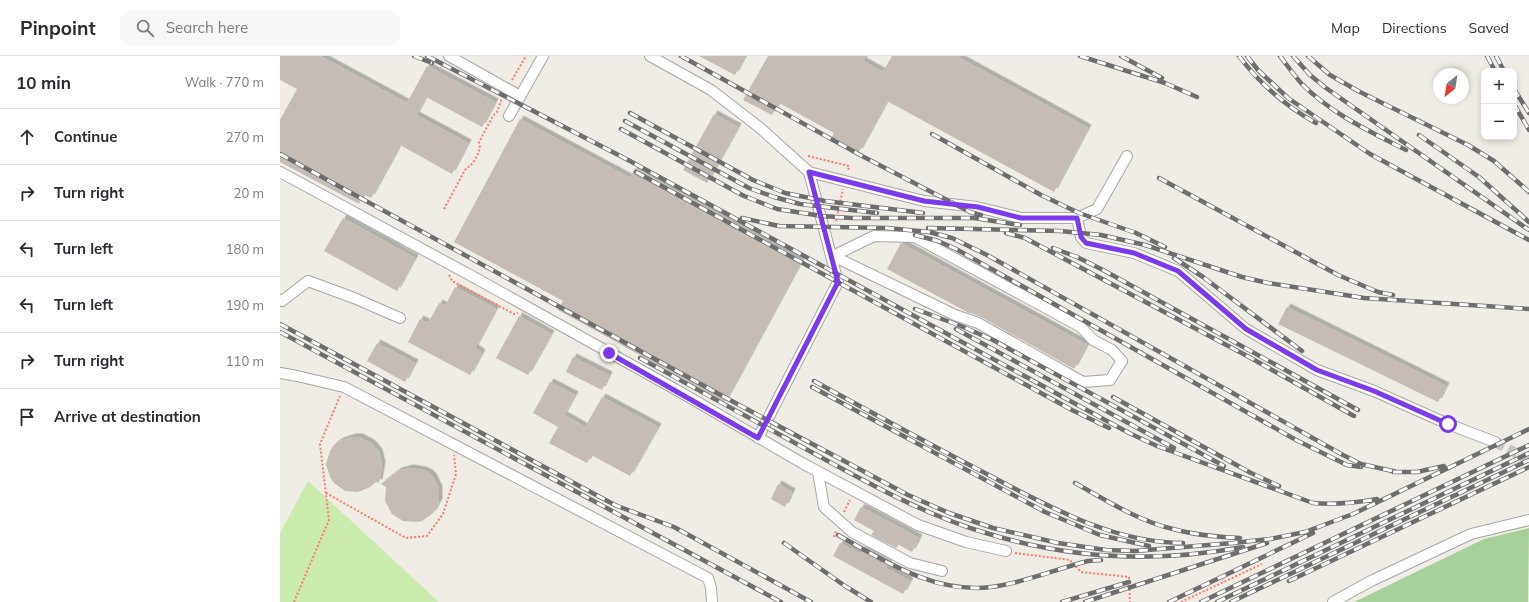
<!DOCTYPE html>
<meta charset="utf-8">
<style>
body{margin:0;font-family:Mulish,sans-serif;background:#f7f7f7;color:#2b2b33}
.controls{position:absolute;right:12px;top:12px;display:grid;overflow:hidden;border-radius:8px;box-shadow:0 2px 6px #0003}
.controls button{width:36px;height:36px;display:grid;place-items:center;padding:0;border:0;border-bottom:1px solid #e1e1e2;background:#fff;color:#2b2b33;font:20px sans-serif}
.compass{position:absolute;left:1153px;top:12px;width:36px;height:36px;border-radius:50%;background:#fff;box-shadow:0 2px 6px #0003;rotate:210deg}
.stop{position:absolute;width:12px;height:12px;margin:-9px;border:3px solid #7c3aed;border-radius:50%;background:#fff}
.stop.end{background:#7c3aed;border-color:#fff;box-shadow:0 1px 4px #0008}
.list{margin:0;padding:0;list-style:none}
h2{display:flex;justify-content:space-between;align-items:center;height:52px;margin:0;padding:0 16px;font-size:17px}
h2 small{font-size:13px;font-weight:400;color:#7c7c81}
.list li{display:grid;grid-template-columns:26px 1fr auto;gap:12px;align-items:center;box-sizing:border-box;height:56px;padding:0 16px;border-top:1px solid #e1e1e2}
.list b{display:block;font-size:15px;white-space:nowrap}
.list em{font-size:13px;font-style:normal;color:#7c7c81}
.icon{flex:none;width:22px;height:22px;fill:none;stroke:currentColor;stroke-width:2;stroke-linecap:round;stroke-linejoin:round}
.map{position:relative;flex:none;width:1249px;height:546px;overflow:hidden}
header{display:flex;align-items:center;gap:24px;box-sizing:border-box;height:56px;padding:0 20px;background:#fff;border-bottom:1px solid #e1e1e2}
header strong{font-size:19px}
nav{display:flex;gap:22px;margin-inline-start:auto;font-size:14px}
.search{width:280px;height:36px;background:#f7f7f7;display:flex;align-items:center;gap:10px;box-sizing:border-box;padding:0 14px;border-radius:12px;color:#7c7c81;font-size:15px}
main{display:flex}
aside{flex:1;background:#fff}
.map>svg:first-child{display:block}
.grass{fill:#caebac}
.forest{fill:#a9d09a}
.building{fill:#c5bdb5;filter:url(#shadow)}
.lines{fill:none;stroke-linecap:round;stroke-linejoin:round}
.minor-tunnel{stroke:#c6c4be;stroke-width:10;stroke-dasharray:10 5;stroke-linecap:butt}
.minor-casing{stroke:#a7a7a7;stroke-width:12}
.path{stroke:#fc7c6c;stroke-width:2;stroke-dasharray:2 2;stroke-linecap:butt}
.minor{stroke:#fff;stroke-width:10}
.rail-casing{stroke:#6e6e6e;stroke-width:4.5}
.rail{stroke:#fff;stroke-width:3;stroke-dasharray:9;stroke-linecap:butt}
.route{stroke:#7c3aed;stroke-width:5}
</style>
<header>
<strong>Pinpoint</strong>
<div class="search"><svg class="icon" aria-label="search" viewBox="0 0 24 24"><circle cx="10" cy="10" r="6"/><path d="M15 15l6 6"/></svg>Search here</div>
<nav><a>Map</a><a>Directions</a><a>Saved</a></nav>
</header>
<main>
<aside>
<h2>10 min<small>Walk · 770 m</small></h2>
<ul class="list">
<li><svg class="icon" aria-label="ahead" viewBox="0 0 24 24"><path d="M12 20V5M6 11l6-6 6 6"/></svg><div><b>Continue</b></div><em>270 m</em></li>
<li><svg class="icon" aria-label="right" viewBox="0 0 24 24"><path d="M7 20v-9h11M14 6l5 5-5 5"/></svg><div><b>Turn right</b></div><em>20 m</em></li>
<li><svg class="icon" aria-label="left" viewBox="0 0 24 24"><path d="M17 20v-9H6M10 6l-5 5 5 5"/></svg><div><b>Turn left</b></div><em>180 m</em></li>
<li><svg class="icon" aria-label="left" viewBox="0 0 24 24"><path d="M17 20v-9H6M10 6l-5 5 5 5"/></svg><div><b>Turn left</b></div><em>190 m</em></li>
<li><svg class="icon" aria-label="right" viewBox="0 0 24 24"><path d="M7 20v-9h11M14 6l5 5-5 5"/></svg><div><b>Turn right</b></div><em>110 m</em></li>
<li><svg class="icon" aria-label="arrive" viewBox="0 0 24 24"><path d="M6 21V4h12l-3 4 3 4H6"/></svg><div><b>Arrive at destination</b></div></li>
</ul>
</aside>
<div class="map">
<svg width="1249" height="546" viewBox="0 0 1249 546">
<defs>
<filter id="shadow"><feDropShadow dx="3.5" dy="-3.5" stdDeviation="0" flood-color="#0004"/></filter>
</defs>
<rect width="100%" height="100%" fill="#f0ede6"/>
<!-- grass -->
<path class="grass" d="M28 425 159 546H0V477Z"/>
<!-- forest -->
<path class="forest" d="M1249 472 1248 546H1074L1204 483Z"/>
<!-- building -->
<path class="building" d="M0 0H40L127 47 147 10 215 46 202 71 146 41 136 59 188 87 172 118 120 89 91 142 84 138 79 148 0 106V64L17 33 0 24Z
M419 0H465L455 19Z
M488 0H586L583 5 603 16 612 0H676L808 72 774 136 607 45 579 96 552 81 554 77 499 47 492 59 463 44Z
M434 58 458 71 427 127 403 114Z
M240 63 350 122 355 112 522 204 445 346 278 254 283 245 174 186Z
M63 162 135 202 117 235 44 195Z
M621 187 807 289 794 313 701 261 687 256 607 213Z
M175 231 216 253 195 292 202 297 190 319 128 286 140 263 148 267 159 247 165 250Z
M1007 251 1166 330 1158 346 998 268Z
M239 260 271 278 248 319 216 302Z
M97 287 135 307 125 326 87 305Z
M293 301 329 319 322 334 286 316Z
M270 326 295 339 284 359 305 371 322 341 378 371 350 420 311 399 307 407 269 387 278 371 253 357Z
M72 381H79L91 387 99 396 102 409 99 427 96 426 90 431 78 436 65 435 54 427 50 421 46 408 50 395 54 389 60 385Z
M130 412 143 414 149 417 153 421 159 433V446L153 457 142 465 136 466 123 465 112 458 105 445 106 431 101 428 118 415Z
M498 428 512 436 505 451 491 443Z
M581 451 639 482 632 496 619 489 616 492 591 479 594 475 574 464Z
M560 487 581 498 585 490 610 504 606 512 630 525 623 538 553 500Z"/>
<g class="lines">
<!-- minor-tunnel -->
<path class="minor-tunnel" d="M1215 386 1249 404"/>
<!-- minor casing -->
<g class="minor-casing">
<path id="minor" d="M169 0 240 40
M370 0 431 34 479 71 529 116 558 226 478 382
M229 60 263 0
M0 116 199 224 402 337 522 407 638 469 686 486 726 495
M529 116 644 145 697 151 741 162H797L817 153 847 100
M797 162 801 181 806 187 854 197 898 215 966 273 1037 314 1094 335 1168 368 1215 386
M594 180 635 181 801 271 813 284 832 294 842 305 830 324 803 326 698 267 675 259 553 200Z
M0 244 2 245 28 225 74 242 120 262
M0 317 17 320 64 331 428 522 431 532 432 546
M538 416 544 451 572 476 630 507 662 515
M1053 546 1091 525 1191 478 1249 464"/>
</g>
<!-- path -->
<path class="path" d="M232 24 246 0
M528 100 569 110 568 115
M164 153 185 114 193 107 198 98 200 92 199 86 213 60 217 56 222 42
M556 165 563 133
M169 219 172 225 234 258 238 257
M46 437 126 482 147 480 163 458 176 418 174 399
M564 456 570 444
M554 481 556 475
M735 497 790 504 801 516 849 521 850 546
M14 546 49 464 40 388 60 340
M901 546 982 508"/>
<!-- minor -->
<use href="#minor" class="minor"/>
<!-- rail casing -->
<g class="rail-casing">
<path id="rail" d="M134 0 152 7
M147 0 350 105 849 377 877 390 1033 447C1056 449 1075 447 1097 443
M401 0 582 100 690 156 701 159
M800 0 885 27 917 41
M841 0 882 22
M959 0C979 27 1007 51 1036 67
M967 0 978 14 1008 42 1090 98 1249 184
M1000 0C1007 9 1013 18 1021 27 1050 57 1089 75 1126 94
M1013 0 1030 19 1046 32 1249 174
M1028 0 1050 19 1080 36 1188 89 1214 105 1249 136
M1207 0 1215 15
M1216 0 1224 15
M1234 33 1249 57
M1234 48 1249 74
M350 57 473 124 505 137 545 145 643 157
M345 65 469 132 494 141 520 148 597 157
M341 73 464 140 497 153 542 160 571 162H694L740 169
M652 78 761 139 799 157 856 177 885 191
M1139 79 1199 121 1249 166
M0 98 448 343 628 439 669 457 713 472 778 487 826 494 855 495 953 487 990 483 1025 476 1073 458 1249 373
M356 116 792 354 829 372
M879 122 1058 219 1098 236 1113 239
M462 162 499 170 607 172 649 176 672 182 707 199 1063 399 1081 408 1117 416
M648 172 780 175 821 179 865 189 962 221 988 227 1084 242 1249 253
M726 177 745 182 969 301 1074 360
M635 179 658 185 676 193 1018 385 1067 409 1081 411
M773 192 797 201 823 214 1078 354
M894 202 923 221 1022 295
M635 253 681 270 713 284 944 410
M0 268 318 440 337 450 394 471 531 546
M676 273 894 392
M0 276 501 546
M360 302C418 334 476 366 535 398 590 428 645 459 706 477 789 503 877 507 963 491
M534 325C591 356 647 387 705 417 766 449 832 487 903 487
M532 331 765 456 820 479 869 490
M833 341 971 417 999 430
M1113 416H1137L1164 410
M795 427C826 444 858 465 893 473 915 479 938 481 960 482
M558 479C605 505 654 538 711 531 744 527 776 513 808 505L821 504
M504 487 565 530 591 546
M1009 525 1249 411
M782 546 849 526
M805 546 987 487
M889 546 1033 477
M921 546 1249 389
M937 546 1249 397
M951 546 1249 404"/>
</g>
<!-- rail -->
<use href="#rail" class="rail"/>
</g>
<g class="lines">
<!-- route -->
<path class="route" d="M329 297 478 382 558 226 529 116 644 145 698 151 741 162H797L801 181 806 187 854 197 898 215 966 273 1037 314 1094 335 1168 368"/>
</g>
</svg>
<div class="controls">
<button>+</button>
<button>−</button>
</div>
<svg class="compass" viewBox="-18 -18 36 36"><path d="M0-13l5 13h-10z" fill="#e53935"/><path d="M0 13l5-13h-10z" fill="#7c7c81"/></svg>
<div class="stop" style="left:1168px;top:368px"></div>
<div class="stop end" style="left:329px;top:297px"></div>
</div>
</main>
